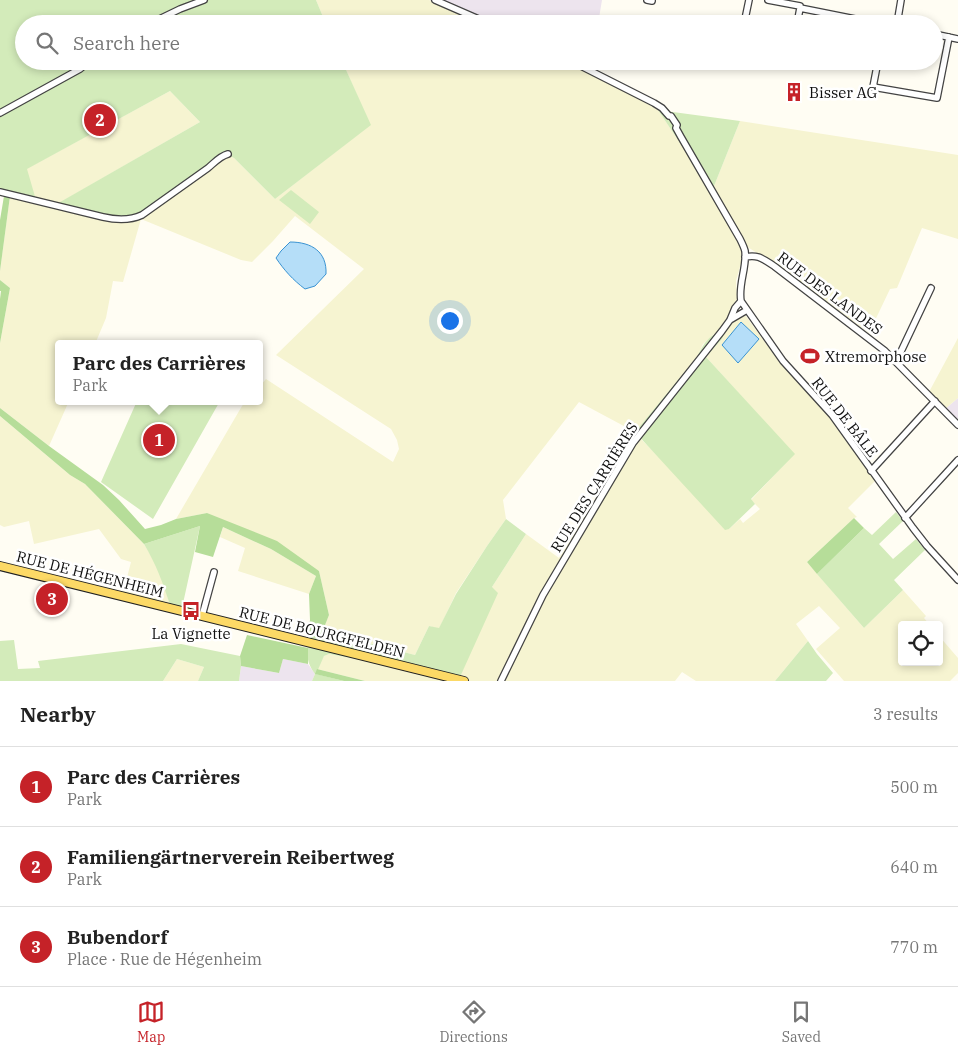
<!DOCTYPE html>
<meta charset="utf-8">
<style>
body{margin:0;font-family:"IBM Plex Serif",serif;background:#f6f6f6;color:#222}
.controls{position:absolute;right:15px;bottom:15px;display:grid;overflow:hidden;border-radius:5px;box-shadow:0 2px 8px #0003}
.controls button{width:45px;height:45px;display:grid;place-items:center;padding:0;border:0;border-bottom:1px solid #e0e0e0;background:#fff;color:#222;font:25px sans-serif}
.you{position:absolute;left:449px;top:320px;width:18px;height:18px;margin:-12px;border:4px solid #fff;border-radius:50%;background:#1a73e8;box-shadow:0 0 0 8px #1a73e833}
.badge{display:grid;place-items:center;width:32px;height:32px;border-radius:50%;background:#c52228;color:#fff;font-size:16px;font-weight:700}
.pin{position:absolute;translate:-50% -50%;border:2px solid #fff;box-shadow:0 1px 5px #0006}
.popup{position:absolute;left:55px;top:340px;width:208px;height:65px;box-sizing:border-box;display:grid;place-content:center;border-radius:5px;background:#fff;filter:drop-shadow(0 1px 4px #0005);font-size:16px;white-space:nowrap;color:#767676}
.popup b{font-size:19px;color:#222}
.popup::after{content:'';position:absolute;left:50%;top:100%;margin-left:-10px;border:10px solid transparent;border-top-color:#fff}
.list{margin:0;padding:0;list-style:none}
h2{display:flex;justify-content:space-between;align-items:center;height:65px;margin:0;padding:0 20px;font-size:21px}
h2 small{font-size:16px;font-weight:400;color:#767676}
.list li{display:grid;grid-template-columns:32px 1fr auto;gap:15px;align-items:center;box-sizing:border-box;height:80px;padding:0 20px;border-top:1px solid #e0e0e0}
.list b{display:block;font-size:19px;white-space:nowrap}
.list p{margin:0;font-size:16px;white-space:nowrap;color:#767676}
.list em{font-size:16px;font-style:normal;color:#767676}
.icon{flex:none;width:28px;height:28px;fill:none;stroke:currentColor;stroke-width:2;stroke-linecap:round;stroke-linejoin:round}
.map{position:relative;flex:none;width:958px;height:681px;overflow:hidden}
.search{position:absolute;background:#fff;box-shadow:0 2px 8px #0003;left:15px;right:15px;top:15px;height:55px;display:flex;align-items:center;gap:12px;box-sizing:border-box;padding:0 18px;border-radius:28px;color:#767676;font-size:19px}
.sheet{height:305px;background:#fff}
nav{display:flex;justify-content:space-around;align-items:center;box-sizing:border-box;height:70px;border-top:1px solid #e0e0e0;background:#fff;font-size:14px;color:#767676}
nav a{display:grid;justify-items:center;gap:2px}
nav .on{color:#c52228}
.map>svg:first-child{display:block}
.industrial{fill:#ede4ee}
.farmland{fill:#f6f4d1}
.green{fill:#d3ebba}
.forest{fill:#b6dd99}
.water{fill:#b5def8;stroke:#3a93d2}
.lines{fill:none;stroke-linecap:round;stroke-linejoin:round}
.minor-casing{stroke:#434343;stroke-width:8}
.major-casing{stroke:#212121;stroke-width:10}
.minor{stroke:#fff;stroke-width:5.5}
.major{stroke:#fcd966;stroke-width:8}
.labels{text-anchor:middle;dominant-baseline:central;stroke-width:5;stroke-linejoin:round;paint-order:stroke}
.poi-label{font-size:15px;fill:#101010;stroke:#fff;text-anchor:start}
.street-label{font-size:15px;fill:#101010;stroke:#fff}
</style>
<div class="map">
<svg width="958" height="681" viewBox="0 0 958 681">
<rect width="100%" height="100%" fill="#fffdf3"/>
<!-- industrial -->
<path class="industrial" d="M429 0H602L598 24H484Z
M958 398V422L945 409Z
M283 659 308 664 315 674 312 681H239L241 666 279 673Z"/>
<!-- farmland -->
<path class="farmland" d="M316 0H429L484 24H326Z
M342 61H572L592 70 658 110 712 191 740 121 958 155V239L922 228 897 288 890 289 869 333 776 265 746 246 736 281 737 299 728 316 718 332 713 335 703 344 697 357 635 432 579 402 503 500 506 519 487 546 456 593 439 629 429 626 415 655 333 634 322 631 329 615 319 571 207 513 176 519 242 406 246 401H259V387L266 379 393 462 399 449 397 440 391 429 276 355 364 269 295 216 273 241 252 262 241 260 141 219 123 282 113 281 106 318 95 344H59V401H69L49 446 0 408V343L10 288 0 280V271L10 196 26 169 170 91 200 122 56 205 226 154 234 158 275 199 370 125Z
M745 315 781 364 829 417 875 481 848 508 857 517 854 518 807 562 864 628 903 590 926 616 924 618 930 625H902V662H939V636L958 658V673L950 681H844L816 649 840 628 819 606 796 624 808 641 775 681H696L682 672 675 681H365L317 669 324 656 329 654 460 677 492 587 526 534 559 558 636 434 729 529 740 519 743 523 760 509 751 500 794 454 706 357 722 339 726 330 738 317Z
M958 338V398L945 409 929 392Z
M0 416 70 475 85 484 144 544 154 560 163 581 170 605 123 593 131 562 121 559 99 529 34 544 29 521 4 527 0 525Z
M223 527 271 549 316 576 309 594 238 571 245 548 220 537Z
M177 659 204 667 198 681H163Z"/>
<!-- green -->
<path class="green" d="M0 0H316L326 24H24V61H342L371 125 275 199 234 158 226 154 142 218 126 222 98 219 55 205 200 122 170 91 27 169 36 200 0 192Z
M658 110 740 121 712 191Z
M291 190 319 212 310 224 279 200Z
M726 330 722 339 706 357 795 454 751 499 755 504 729 529 725 530 635 432 697 357C704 343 709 334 726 330Z
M137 401H220L153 519 101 482Z
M896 512 903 521 879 544 893 559 916 539 925 550 894 580 903 590 864 628 817 574 864 528 872 535Z
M506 519 526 534 492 587 498 593 460 677 329 654 324 656 316 674 344 681H312L315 674C305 660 307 653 309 636L330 642 333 634 415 655 429 626 439 628 456 594 487 546Z
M200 526 182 608 170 605C163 583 156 564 144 544Z
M14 640 18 669 40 668 38 661 181 644 240 656 241 666 239 681H198L204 667 177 659 163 681H0V641Z
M808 641 817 654 833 673 826 681H775Z"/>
<!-- forest -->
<path class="forest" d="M4 196H10L0 271V220Z
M0 280 10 288 0 343V299L1 291H0Z
M0 408 49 446 103 485 119 500 145 529 161 525 176 519 207 513 277 541 319 571 329 615 323 630 333 634 330 642 309 636 308 631 310 620 309 594 316 576 271 549 223 527 213 557 195 552 200 526 144 544 85 484 70 475 0 416Z
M854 518 864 528 817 574 807 562Z
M247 635 308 648V664L283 659 279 673 241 666 240 656Z
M317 669 365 681H344L315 674Z"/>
<!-- water -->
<path class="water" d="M290 242C312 242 327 252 326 274L315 286 305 289C293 280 284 270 276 258L281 251Z
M741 322 759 339 738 363 722 345Z"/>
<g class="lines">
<!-- minor casing -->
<g class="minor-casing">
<path id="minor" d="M435 0 490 24
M647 0 652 1V0
M768 0 800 6
M149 24 180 9 204 0
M744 24 749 0
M797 24 800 8 880 24
M897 24 901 0
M934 34 958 39
M571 61 654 103 662 108 669 116H671L677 125 676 128 681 137 740 239C742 243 744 247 745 251 747 268 738 284 741 301L783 361 832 415 913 528 927 546 958 580
M878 61 873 87 937 98 949 37
M0 113 80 69 90 61
M0 192 103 217C116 220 129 221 142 215L208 168C214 163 220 156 228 154
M745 257C758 254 763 259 774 266L885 351 958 425
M730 320 747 310
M896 362 931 288
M871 471 935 401
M905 518 958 460
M202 616 214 572
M501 681 543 595 633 443 722 331 730 320 735 308 741 301"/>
</g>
<!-- major casing -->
<g class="major-casing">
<path id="major" d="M0 566 464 681"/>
</g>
<!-- minor -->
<use href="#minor" class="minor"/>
<!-- major -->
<use href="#major" class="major"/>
</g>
<!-- icons -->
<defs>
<g id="building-bare" transform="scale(1.5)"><path d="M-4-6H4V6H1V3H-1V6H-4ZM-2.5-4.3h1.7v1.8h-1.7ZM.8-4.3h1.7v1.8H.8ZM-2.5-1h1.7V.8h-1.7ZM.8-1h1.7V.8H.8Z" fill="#c52228" stroke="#fff" stroke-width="2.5" paint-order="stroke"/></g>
<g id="stadium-bare" transform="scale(1.5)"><path d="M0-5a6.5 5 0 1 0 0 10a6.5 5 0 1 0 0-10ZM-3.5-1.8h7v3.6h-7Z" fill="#c52228" stroke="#fff" stroke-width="2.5" paint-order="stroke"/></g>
<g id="bus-bare" transform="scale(1.5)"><path d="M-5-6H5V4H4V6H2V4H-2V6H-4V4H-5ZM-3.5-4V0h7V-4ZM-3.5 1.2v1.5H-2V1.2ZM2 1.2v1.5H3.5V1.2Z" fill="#c52228" stroke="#fff" stroke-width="2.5" paint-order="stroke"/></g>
</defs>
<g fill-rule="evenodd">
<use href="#building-bare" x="794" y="92"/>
<use href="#stadium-bare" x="810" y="356"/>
<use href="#bus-bare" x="191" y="611"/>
</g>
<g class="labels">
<!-- poi labels -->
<g class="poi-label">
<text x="809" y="92">Bisser AG</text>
<text x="825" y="356">Xtremorphose</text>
<text x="191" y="633" text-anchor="middle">La Vignette</text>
</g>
<!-- street labels -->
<g class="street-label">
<text transform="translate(830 293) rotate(37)">RUE DES LANDES</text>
<text transform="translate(845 417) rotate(52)">RUE DE BÂLE</text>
<text transform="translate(594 487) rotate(-58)">RUE DES CARRIÈRES</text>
<text transform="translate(90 574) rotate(14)">RUE DE HÉGENHEIM</text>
<text transform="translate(322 632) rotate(14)">RUE DE BOURGFELDEN</text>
</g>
</g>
</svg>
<div class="controls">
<button><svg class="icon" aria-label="locate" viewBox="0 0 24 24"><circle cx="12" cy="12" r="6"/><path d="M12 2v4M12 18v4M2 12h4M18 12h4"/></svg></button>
</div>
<div class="you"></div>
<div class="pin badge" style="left:159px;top:440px">1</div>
<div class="popup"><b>Parc des Carrières</b>Park</div>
<div class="pin badge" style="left:100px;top:120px">2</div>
<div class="pin badge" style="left:52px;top:599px">3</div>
<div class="search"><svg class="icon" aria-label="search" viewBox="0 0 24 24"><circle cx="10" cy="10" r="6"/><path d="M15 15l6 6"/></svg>Search here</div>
</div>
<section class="sheet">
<h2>Nearby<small>3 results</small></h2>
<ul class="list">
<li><span class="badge">1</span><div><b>Parc des Carrières</b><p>Park</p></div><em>500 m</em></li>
<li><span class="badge">2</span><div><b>Familiengärtnerverein Reibertweg</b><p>Park</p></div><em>640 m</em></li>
<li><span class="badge">3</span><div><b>Bubendorf</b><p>Place · Rue de Hégenheim</p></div><em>770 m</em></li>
</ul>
</section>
<nav>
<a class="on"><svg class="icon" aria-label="map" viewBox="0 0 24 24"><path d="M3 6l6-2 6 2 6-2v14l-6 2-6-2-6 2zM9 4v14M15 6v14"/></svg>Map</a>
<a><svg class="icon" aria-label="directions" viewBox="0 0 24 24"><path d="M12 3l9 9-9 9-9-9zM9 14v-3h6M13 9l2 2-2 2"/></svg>Directions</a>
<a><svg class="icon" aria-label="saved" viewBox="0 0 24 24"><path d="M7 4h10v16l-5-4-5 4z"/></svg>Saved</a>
</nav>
